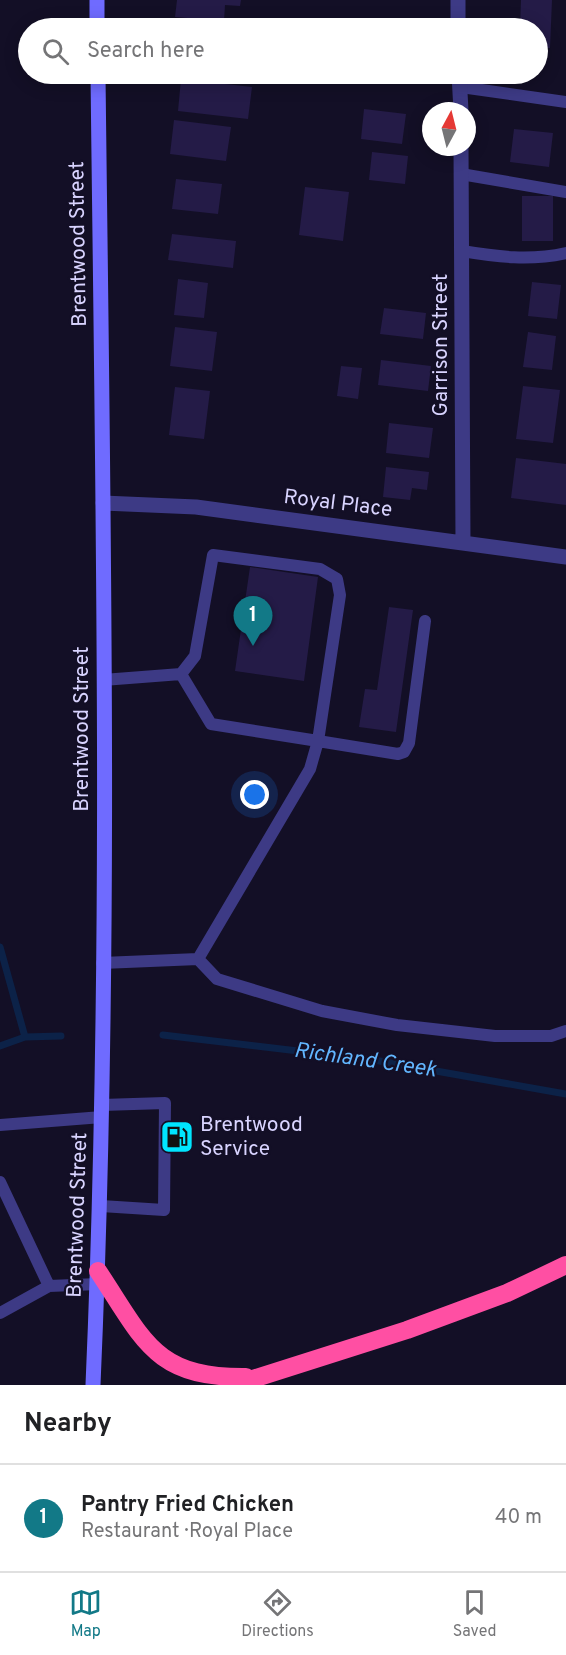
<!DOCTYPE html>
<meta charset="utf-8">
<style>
body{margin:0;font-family:Overpass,sans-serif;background:#f6f6f6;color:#202124}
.compass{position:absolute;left:422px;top:102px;width:54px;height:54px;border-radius:50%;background:#fff;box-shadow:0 3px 15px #0003;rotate:7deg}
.you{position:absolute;left:255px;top:795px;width:21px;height:21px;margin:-15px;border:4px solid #fff;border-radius:50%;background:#1a73e8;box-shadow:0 0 0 9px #1a73e833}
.badge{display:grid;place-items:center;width:39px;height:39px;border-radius:50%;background:#127987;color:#fff;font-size:20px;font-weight:700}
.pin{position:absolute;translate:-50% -50px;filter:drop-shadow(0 2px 3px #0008)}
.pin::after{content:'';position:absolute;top:32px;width:21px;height:18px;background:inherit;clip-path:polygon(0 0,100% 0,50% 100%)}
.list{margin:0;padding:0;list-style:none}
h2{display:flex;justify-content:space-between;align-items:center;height:78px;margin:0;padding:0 24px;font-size:26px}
h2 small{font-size:20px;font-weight:400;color:#757577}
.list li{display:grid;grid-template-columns:39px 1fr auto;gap:18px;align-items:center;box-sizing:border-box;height:108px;padding:0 24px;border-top:2px solid #e0e0e0}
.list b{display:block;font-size:22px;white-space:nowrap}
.list p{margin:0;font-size:20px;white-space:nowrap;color:#757577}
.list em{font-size:20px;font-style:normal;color:#757577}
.icon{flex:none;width:33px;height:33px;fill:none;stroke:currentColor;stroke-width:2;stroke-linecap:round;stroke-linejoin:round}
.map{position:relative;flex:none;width:566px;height:1385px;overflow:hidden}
.search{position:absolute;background:#fff;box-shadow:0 3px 15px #0003;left:18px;right:18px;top:18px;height:66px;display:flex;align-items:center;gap:15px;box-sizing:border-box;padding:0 21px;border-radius:33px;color:#757577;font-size:22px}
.sheet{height:186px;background:#fff}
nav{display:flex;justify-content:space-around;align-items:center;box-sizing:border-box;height:84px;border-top:2px solid #e0e0e0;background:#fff;font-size:16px;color:#757577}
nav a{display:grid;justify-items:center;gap:3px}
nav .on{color:#127987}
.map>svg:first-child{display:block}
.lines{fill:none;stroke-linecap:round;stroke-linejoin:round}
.stream{stroke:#0c2248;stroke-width:7}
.building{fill:#241b47}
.lane{stroke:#3d3a85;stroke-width:12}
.street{stroke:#3d3a85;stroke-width:15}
.secondary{stroke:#6f6bff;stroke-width:15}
.highway{stroke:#ff4fa3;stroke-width:18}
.labels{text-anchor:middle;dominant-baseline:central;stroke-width:4.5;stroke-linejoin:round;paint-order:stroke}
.street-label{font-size:21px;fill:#d9d4ff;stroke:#130f26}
.poi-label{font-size:21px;fill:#d9d4ff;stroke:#130f26;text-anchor:start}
.water-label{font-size:22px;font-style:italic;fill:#62b6ff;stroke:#130f26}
</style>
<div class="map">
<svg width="566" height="1385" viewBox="0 0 566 1385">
<rect width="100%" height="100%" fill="#130f26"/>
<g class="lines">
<!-- stream -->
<path class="stream" d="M0 947 25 1037
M163 1035 374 1060 566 1094
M0 1046 25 1037 61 1036"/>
</g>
<!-- building -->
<path class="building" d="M177 0H241L240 6 225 5 224 21 175 17Z
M521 0H552L550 48H538V28H520Z
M370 19 426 26 425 28H369Z
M181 79 252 87 248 119 178 111Z
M364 109 406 114 402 144 361 139Z
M174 120 231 127 226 161 170 154Z
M514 129 553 133 549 167 510 162Z
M372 152 408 156 405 184 369 180Z
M176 179 222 184 218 214 172 209Z
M305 187 349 192 343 241 299 235Z
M522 196H553V241H522Z
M172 234 236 241 233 268 168 260Z
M178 279 208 283 204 318 174 315Z
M532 282 561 285 557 319 528 316Z
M384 308 426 313 423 339 380 334Z
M175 327 217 332 212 371 170 366Z
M528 332 556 336 552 370 523 367Z
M381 360 431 366 428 391 378 385Z
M341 366 362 368 358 399 337 396Z
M523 386 560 390 553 443 516 439Z
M175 387 210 391 204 439 169 435Z
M389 423 433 428 429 458 386 453Z
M516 458 566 464V505L511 498Z
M386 467 429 472 427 490 412 488 410 500 383 497Z
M250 567 318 577 304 681 235 671Z
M389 607 413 610 396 732 359 727 365 689 377 690Z"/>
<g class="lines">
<!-- lane -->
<path class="lane" d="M461 87 566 102
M461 174 566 192
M462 251C498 257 530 261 566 253
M103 680 181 674 195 656 213 555 320 569 337 579 340 595 318 741 211 724 181 674
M198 959 217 979 322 1011 397 1025 495 1036H551L566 1031
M102 963 198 959 310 769 318 741 398 754 404 752 409 743 425 621
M0 1125 102 1117
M0 1182 49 1286 98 1284
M101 1206 164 1210 165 1103 102 1105
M0 1313 49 1286"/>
<!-- street -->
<path class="street" d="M458 0V28
M459 74 461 111
M461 147 463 543
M103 503 196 507 566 557"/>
<!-- secondary -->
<path class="secondary" d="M97 0V28
M93 1385C112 948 103 510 98 74"/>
<!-- highway -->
<path class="highway" d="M98 1271C144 1340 154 1378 246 1377
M234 1385 407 1330 507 1293 566 1265"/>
</g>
<!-- icons -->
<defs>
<g id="fuel-square" transform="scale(1.725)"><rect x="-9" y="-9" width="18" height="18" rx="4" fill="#00e5ff" stroke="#130f26"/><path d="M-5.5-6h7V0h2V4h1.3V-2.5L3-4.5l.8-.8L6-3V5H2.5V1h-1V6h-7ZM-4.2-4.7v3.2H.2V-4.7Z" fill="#111"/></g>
</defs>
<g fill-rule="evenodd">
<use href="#fuel-square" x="177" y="1137"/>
</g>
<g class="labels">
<!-- street labels -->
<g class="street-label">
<text transform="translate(79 244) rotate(-91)">Brentwood Street</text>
<text transform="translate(441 345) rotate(-90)">Garrison Street</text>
<text transform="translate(338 504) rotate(7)">Royal Place</text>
<text transform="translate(82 729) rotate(-90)">Brentwood Street</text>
<text transform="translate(78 1215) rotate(-88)">Brentwood Street</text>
</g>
<!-- poi labels -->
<g class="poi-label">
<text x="200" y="1125">Brentwood<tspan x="200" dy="24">Service</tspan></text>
</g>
<!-- water labels -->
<g class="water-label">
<text transform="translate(365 1061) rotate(8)">Richland Creek</text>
</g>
</g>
</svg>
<svg class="compass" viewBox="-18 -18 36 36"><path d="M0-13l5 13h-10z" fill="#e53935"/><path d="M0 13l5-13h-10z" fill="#757577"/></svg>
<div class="you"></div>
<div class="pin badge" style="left:253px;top:646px">1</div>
<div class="search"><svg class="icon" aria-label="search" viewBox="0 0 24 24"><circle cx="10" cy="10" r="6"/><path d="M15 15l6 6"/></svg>Search here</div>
</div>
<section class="sheet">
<h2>Nearby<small></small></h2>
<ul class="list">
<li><span class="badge">1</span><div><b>Pantry Fried Chicken</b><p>Restaurant · Royal Place</p></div><em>40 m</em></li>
</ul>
</section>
<nav>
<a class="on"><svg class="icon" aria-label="map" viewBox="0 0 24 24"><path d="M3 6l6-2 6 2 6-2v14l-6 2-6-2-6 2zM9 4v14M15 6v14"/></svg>Map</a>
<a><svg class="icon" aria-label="directions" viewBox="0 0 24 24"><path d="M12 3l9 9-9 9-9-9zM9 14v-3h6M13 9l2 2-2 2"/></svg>Directions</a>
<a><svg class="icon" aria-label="saved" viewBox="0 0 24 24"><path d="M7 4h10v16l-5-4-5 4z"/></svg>Saved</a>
</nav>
